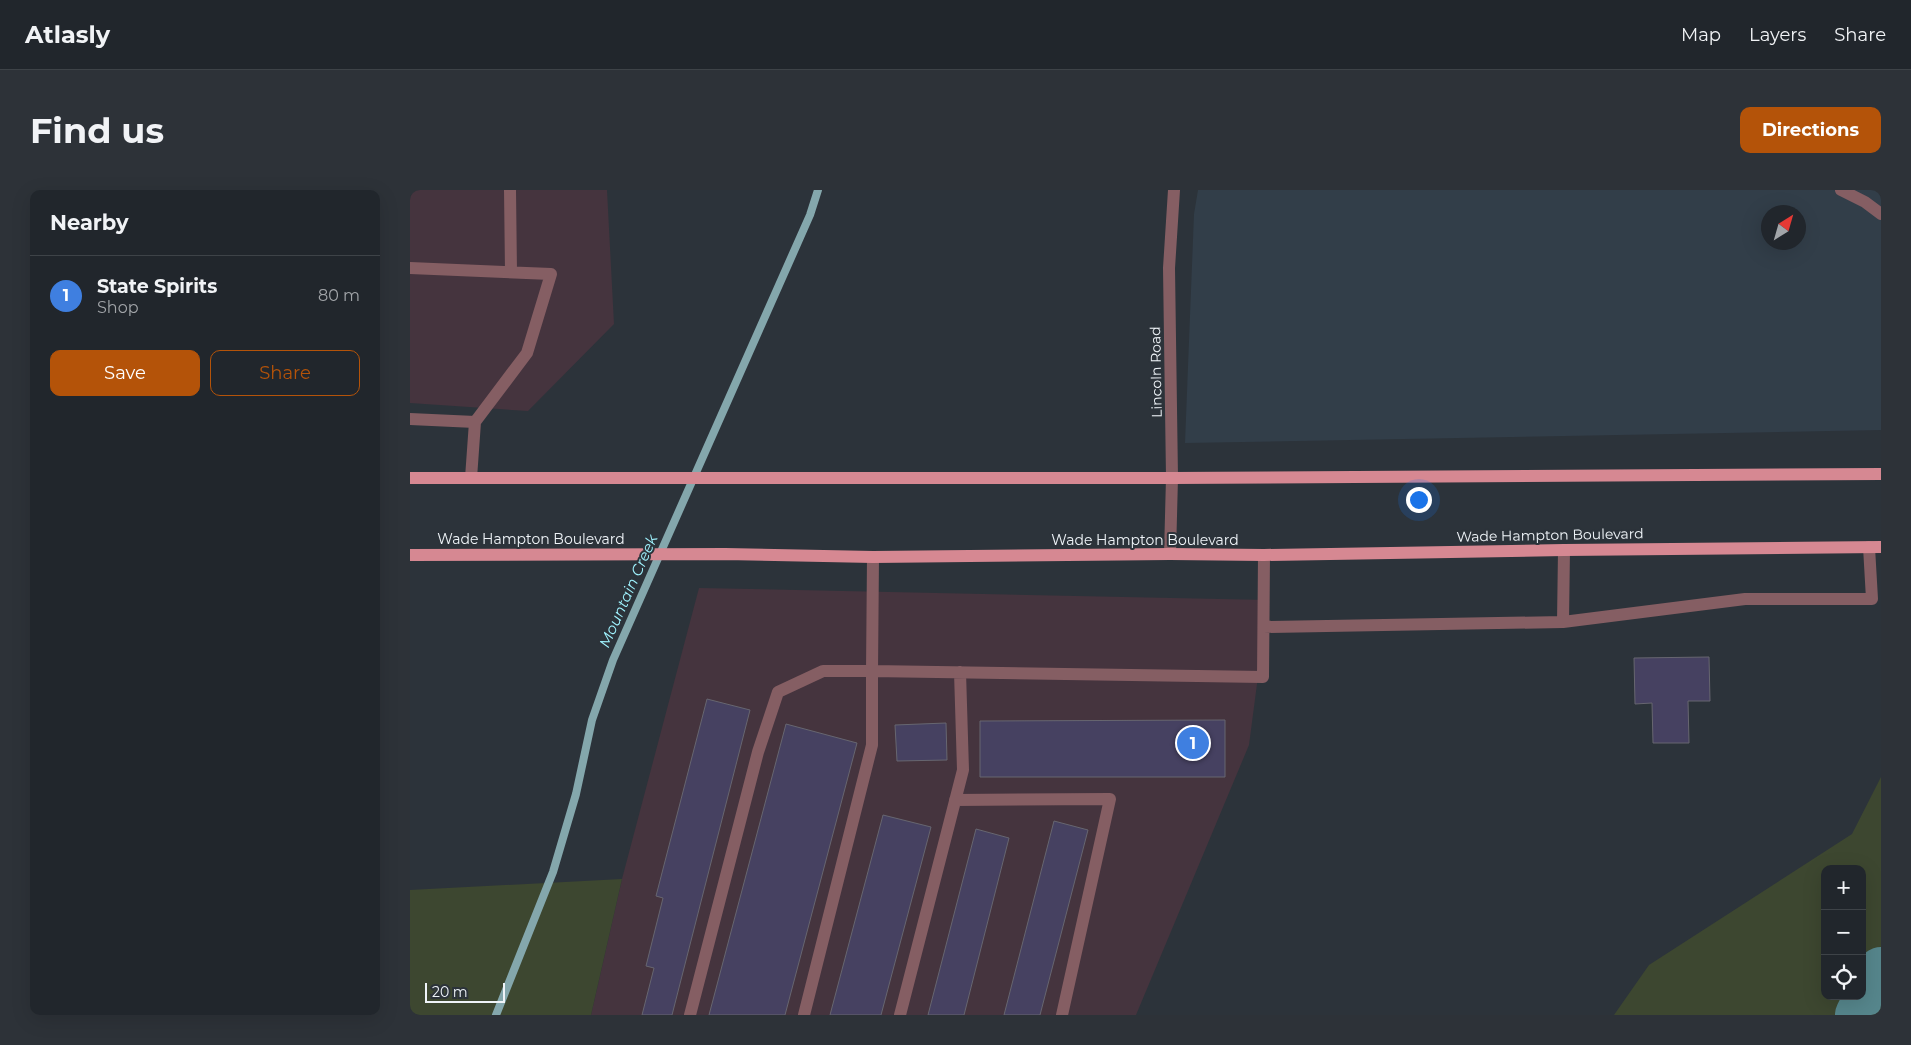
<!DOCTYPE html>
<meta charset="utf-8">
<style>
body{margin:0;font-family:Montserrat,sans-serif;background:#2d3238;color:#f1f3f6}
.controls{position:absolute;right:15px;bottom:15px;display:grid;overflow:hidden;border-radius:10px;box-shadow:0 5px 20px #0002}
.controls button{width:45px;height:45px;display:grid;place-items:center;padding:0;border:0;border-bottom:1px solid #3e4348;background:#21262c;color:#f1f3f6;font:25px sans-serif}
.compass{position:absolute;left:1351px;top:15px;width:45px;height:45px;border-radius:50%;background:#21262c;box-shadow:0 5px 20px #0002;rotate:37deg}
.scale{position:absolute;left:15px;bottom:12px;width:80px;box-sizing:border-box;padding-left:5px;border:2px solid #eff4f8;border-top:0;font-size:14px;line-height:18px;white-space:nowrap;color:#eff4f8;-webkit-text-stroke:4px #2c333a;paint-order:stroke}
.you{position:absolute;left:1008px;top:309px;width:18px;height:18px;margin:-12px;border:4px solid #fff;border-radius:50%;background:#1a73e8;box-shadow:0 0 0 8px #1a73e833}
.badge{display:grid;place-items:center;width:32px;height:32px;border-radius:50%;background:#b45309;color:#fff;font-size:16px;font-weight:700}
.pin{position:absolute;translate:-50% -50%;border:2px solid #fff;box-shadow:0 1px 5px #0006}
.list{margin:0;padding:0;list-style:none}
h2{display:flex;justify-content:space-between;align-items:center;height:65px;margin:0;padding:0 20px;font-size:21px}
h2 small{font-size:16px;font-weight:400;color:#a2a5a9}
.list li{display:grid;grid-template-columns:32px 1fr auto;gap:15px;align-items:center;box-sizing:border-box;height:80px;padding:0 20px;border-top:1px solid #3e4348}
.list b{display:block;font-size:19px;white-space:nowrap}
.list p{margin:0;font-size:16px;white-space:nowrap;color:#a2a5a9}
.list em{font-size:16px;font-style:normal;color:#a2a5a9}
.actions{display:flex;gap:10px;padding:15px 20px}
.actions a{flex:1;padding:11px 0;border:1px solid #b45309;border-radius:10px;text-align:center;font-size:18px;color:#b45309}
.actions .main{background:#b45309;color:#fff}
.icon{flex:none;width:28px;height:28px;fill:none;stroke:currentColor;stroke-width:2;stroke-linecap:round;stroke-linejoin:round}
.map{position:relative;flex:none;width:1471px;height:825px;overflow:hidden;border-radius:10px}
header{display:flex;align-items:center;gap:30px;box-sizing:border-box;height:70px;padding:0 25px;background:#21262c;border-bottom:1px solid #3e4348}
header strong{font-size:24px}
nav{display:flex;gap:28px;margin-inline-start:auto;font-size:18px}
.intro{display:flex;align-items:center;justify-content:space-between;box-sizing:border-box;height:120px;padding:0 30px}
h1{margin:0;font-size:35px}
.button{padding:12px 22px;border-radius:10px;background:#b45309;color:#fff;font-size:18px;font-weight:700}
main{display:flex;gap:30px;padding:0 30px}
aside{flex:1;background:#21262c;border-radius:10px;box-shadow:0 5px 20px #0002}
.map>svg:first-child{display:block}
.commercial{fill:#45343e}
.built{fill:#323e49;fill-rule:evenodd}
.green{fill:#3d4730;fill-rule:evenodd}
.lines{fill:none;stroke-linecap:round;stroke-linejoin:round}
.stream{stroke:#84a7ac;stroke-width:8}
.river{stroke:#56868c;stroke-width:48}
.building{fill:#464161;stroke:#676670}
.minor{stroke:#855e63;stroke-width:12}
.major{stroke:#d68892;stroke-width:12}
.labels{text-anchor:middle;dominant-baseline:central;stroke-width:4;stroke-linejoin:round;paint-order:stroke}
.street-label{font-size:14px;fill:#eff4f8;stroke:#2c333a}
.water-label{font-size:15px;font-style:italic;fill:#a0f4ff;stroke:#2c333a}
</style>
<header>
<strong>Atlasly</strong>
<nav><a>Map</a><a>Layers</a><a>Share</a></nav>
</header>
<div class="intro"><h1>Find us</h1><a class="button">Directions</a></div>
<main>
<aside>
<h2>Nearby<small></small></h2>
<ul class="list">
<li><span class="badge" style="background:#3f7fe0">1</span><div><b>State Spirits</b><p>Shop</p></div><em>80 m</em></li>
</ul>
<div class="actions"><a class="main">Save</a><a>Share</a></div>
</aside>
<div class="map">
<svg width="1471" height="825" viewBox="0 0 1471 825">
<rect width="100%" height="100%" fill="#2c333a"/>
<!-- commercial -->
<path class="commercial" d="M0 0H197L204 134 118 221 0 213Z
M289 398 858 410 839 555 726 825H181L212 689Z"/>
<!-- built -->
<path class="built" d="M788 0H1471V240L775 253 784 24ZM1358 22H1388V52H1358Z"/>
<!-- green -->
<path class="green" d="M1471 587V825H1204L1239 775 1442 644ZM1415 679H1452V806H1415Z
M212 689 181 825H0V700Z"/>
<g class="lines">
<!-- stream -->
<path class="stream" d="M86 825 143 682 166 604 182 530 203 470 400 25 408 0"/>
<!-- river -->
<path class="river" d="M1449 825 1471 781"/>
</g>
<!-- building -->
<path class="building" d="M1299 467 1300 511H1278L1279 553H1243L1242 513 1225 514 1224 468Z
M297 509 340 520 262 825H232L244 778 236 776 253 708 246 706Z
M815 530V587H570V531Z
M536 533 537 570 487 571 485 535Z
M376 534 447 553 375 825H299Z
M473 625 521 637 471 825H420Z
M644 631 678 640 630 825H594Z
M566 639 599 648 554 825H518Z"/>
<g class="lines">
<!-- minor -->
<path class="minor" d="M100 0 101 82
M1431 0 1455 12 1471 24
M0 78 141 84 117 163 65 232 61 288
M0 229 65 232
M760 364 762 288 759 78 764 0
M463 367 462 481 853 487 854 365
M1153 432 1335 409H1462L1459 357
M854 437 1153 432 1154 360
M545 610 700 609 652 825
M280 825 348 562 368 502 413 481H462V555L394 825
M490 825 553 580 550 482"/>
<!-- major -->
<path class="major" d="M0 288H762L1471 284
M0 365 315 364 463 367 760 364 854 365 1154 360 1471 357"/>
</g>
<g class="labels">
<!-- street labels -->
<g class="street-label">
<text transform="translate(746 182) rotate(-91)">Lincoln Road</text>
<text transform="translate(1140 345) rotate(-1)">Wade Hampton Boulevard</text>
<text x="121" y="349">Wade Hampton Boulevard</text>
<text x="735" y="350">Wade Hampton Boulevard</text>
</g>
<!-- water labels -->
<g class="water-label">
<text transform="translate(218 401) rotate(-66)">Mountain Creek</text>
</g>
</g>
</svg>
<div class="controls">
<button>+</button>
<button>−</button>
<button><svg class="icon" aria-label="locate" viewBox="0 0 24 24"><circle cx="12" cy="12" r="6"/><path d="M12 2v4M12 18v4M2 12h4M18 12h4"/></svg></button>
</div>
<svg class="compass" viewBox="-18 -18 36 36"><path d="M0-13l5 13h-10z" fill="#e53935"/><path d="M0 13l5-13h-10z" fill="#a2a5a9"/></svg>
<div class="scale">20 m</div>
<div class="you"></div>
<div class="pin badge" style="left:783px;top:553px;background:#3f7fe0">1</div>
</div>
</main>
